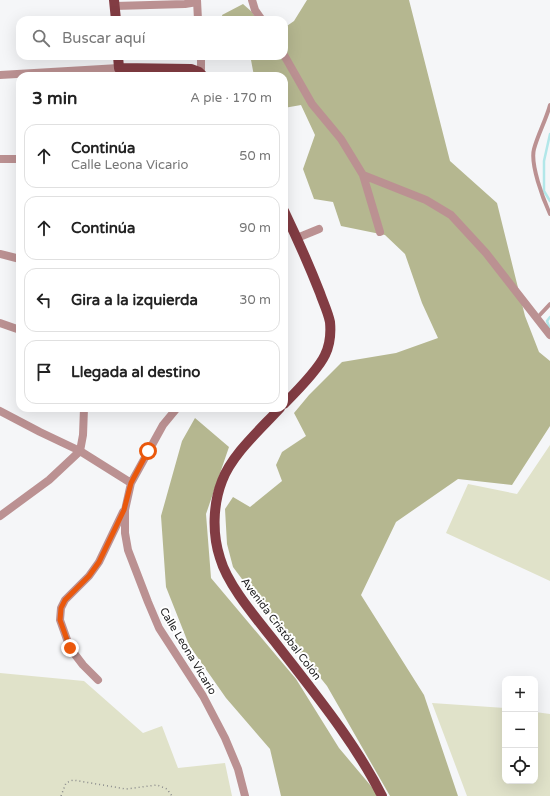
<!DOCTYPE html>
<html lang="es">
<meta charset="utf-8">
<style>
body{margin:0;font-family:"Varela Round",sans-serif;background:#f6f6f6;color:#222}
.controls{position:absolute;right:12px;bottom:12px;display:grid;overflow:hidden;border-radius:8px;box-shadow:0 4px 16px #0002}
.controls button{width:36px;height:36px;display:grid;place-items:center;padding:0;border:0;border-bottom:1px solid #e0e0e0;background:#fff;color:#222;font:20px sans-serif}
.stop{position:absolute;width:12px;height:12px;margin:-9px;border:3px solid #ea580c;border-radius:50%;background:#fff}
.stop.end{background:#ea580c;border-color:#fff;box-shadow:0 1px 4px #0008}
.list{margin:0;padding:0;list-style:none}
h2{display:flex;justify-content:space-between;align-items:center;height:52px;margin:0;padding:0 16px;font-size:17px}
h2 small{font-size:13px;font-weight:400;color:#767676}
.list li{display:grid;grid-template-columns:26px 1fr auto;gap:12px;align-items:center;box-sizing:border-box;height:64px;margin:0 8px 8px;padding:0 8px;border:1px solid #e0e0e0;border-radius:12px}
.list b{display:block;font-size:15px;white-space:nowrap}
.list p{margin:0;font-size:13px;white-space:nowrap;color:#767676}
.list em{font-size:13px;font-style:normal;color:#767676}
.icon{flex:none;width:22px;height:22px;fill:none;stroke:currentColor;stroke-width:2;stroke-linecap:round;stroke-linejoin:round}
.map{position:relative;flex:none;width:550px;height:796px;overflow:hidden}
.search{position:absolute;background:#fff;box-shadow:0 4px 16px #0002;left:16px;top:16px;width:272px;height:44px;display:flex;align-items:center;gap:10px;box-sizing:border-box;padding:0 14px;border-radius:12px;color:#767676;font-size:15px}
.panel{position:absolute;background:#fff;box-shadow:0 4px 16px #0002;left:16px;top:72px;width:272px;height:340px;border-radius:12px}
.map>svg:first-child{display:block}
.green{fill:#e0e2c9}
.forest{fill:#b5b790}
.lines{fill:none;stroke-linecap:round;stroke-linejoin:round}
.stream{stroke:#b2e7e9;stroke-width:2.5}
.path{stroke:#898a8b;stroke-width:1.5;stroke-dasharray:1 3;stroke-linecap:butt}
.service{stroke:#bb9192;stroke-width:4}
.minor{stroke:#bb9192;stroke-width:8}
.primary{stroke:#823c43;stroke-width:10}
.route{stroke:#ea580c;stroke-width:5}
.labels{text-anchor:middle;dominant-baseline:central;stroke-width:4;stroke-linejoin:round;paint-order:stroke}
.street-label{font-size:11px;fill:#1d1d1e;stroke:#fff}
</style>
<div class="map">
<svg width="550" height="796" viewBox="0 0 550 796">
<rect width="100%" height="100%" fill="#f5f6f8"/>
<!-- green -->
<path class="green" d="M550 445V581L446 533 468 484 517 494Z
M0 673 84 681 143 733 162 726 178 768 225 763 232 796H0Z
M432 703 505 708V781H535V712L550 714V796H467Z"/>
<!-- forest -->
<path class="forest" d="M307 0H409L450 161 497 203 525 316 539 352 550 361V426L512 485 458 479 396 522 361 595 424 695 458 796H390L327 686 257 599 233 567 227 544 225 509 233 497 250 507 282 481 276 465 282 452 306 436 294 413 309 395 342 362 396 353 438 338 422 303 405 254 385 235 341 226 333 202 314 199 303 169 315 135 301 105 284 108V76H254L251 60 235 56H284V28L294 21Z
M243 4 252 12 257 20H223L222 15Z
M195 418 229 447 206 514 211 578 296 679 339 748 376 792V796H281L270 749 226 698 189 645 166 587 161 516 182 441Z"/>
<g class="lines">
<!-- stream -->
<path class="stream" d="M550 134 544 161V191L550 201
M550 317 547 321 550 329"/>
<!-- path -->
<path class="path" d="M61 796 66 783 73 780 126 789 157 785 167 789 172 796"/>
<!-- service -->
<path class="service" d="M550 105C546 120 538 134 534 149 530 164 543 199 550 214
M537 318 550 304"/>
<!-- minor -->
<path class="minor" d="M197 0 198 20
M252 0 255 10 262 20
M115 6 185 4 197 2
M284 55 312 104 341 139 363 175 426 200 451 215 486 253 550 335
M0 75 119 68V76
M201 76V56
M0 159H20
M363 175 380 232
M297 238 319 229
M0 254 20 259
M0 323 20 330
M177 408 163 425 131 483 125 510V533L128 550 148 602 159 628 203 696 225 738 238 769 245 796
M0 411 40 432 80 451 131 483
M0 516 49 480 80 451 83 435 84 408
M98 680 83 665 70 648 60 620 61 608 65 600 89 576 99 562 123 512"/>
<!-- primary -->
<path class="primary" d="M114 0 116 20
M118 56 119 68 191 69 199 72 203 76
M284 211C297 238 309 265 320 293 323 302 328 312 330 322 331 333 330 345 325 355 318 370 296 392 284 404
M280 408C261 429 232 454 222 481 213 504 212 534 220 558 228 586 257 619 275 642 312 690 355 742 382 796"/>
</g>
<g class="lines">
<!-- route -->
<path class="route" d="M70 648 60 620 61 608 65 600 89 576 99 562 124 510 131 483 148 451"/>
</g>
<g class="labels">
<!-- street labels -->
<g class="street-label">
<text transform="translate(281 629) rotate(53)">Avenida Cristóbal Colón</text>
<text transform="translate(188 651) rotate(59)">Calle Leona Vicario</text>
</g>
</g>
</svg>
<div class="controls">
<button>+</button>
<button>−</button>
<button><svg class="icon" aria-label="locate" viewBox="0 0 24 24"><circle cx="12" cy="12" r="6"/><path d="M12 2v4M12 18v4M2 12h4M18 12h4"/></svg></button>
</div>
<div class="stop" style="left:148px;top:451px"></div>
<div class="stop end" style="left:70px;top:648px"></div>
<div class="search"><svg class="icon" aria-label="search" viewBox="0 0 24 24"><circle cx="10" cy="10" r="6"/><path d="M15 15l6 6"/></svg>Buscar aquí</div>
<section class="panel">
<h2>3 min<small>A pie · 170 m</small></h2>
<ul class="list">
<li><svg class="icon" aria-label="ahead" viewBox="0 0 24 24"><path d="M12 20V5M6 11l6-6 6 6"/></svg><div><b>Continúa</b><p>Calle Leona Vicario</p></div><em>50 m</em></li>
<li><svg class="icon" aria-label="ahead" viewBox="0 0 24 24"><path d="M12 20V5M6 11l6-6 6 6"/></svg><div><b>Continúa</b></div><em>90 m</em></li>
<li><svg class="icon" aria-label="left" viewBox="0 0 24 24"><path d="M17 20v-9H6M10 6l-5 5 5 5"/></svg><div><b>Gira a la izquierda</b></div><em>30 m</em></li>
<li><svg class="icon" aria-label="arrive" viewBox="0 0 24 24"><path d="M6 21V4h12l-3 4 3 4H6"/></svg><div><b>Llegada al destino</b></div></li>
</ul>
</section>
</div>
